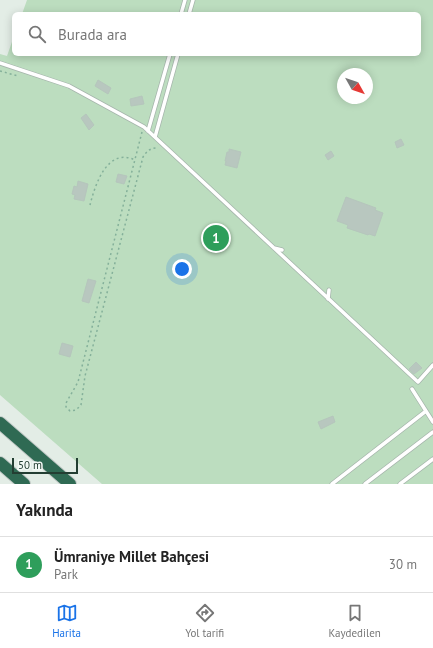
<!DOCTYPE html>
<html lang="tr">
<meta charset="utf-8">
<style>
body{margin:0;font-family:"PT Sans",sans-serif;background:#f2f2f2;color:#222}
.compass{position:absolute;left:337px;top:68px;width:36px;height:36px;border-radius:50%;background:#fff;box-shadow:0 2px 10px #0003;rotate:130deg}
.scale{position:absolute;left:12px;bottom:10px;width:66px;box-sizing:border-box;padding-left:4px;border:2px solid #233e32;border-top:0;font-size:11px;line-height:14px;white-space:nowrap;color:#233e32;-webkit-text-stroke:3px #f3f9f5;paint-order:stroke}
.you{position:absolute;left:182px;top:269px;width:14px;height:14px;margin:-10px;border:3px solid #fff;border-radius:50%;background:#1a73e8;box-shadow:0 0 0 6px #1a73e833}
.badge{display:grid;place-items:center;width:26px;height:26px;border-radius:50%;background:#1a73e8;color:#fff;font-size:13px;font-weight:700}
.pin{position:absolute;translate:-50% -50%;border:2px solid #fff;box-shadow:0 1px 4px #0006}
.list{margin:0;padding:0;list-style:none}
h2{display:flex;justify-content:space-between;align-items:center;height:52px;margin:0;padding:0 16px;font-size:17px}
h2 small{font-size:13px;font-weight:400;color:#767676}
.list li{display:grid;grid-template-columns:26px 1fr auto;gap:12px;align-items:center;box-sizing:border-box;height:56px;padding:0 16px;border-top:1px solid #e0e0e0}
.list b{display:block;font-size:15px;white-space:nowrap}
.list p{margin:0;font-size:13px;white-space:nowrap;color:#767676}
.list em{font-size:13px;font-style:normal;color:#767676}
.icon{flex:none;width:22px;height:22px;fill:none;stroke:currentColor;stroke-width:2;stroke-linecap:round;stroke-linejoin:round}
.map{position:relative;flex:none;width:433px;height:484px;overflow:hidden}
.search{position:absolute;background:#fff;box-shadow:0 2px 10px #0003;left:12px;right:12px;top:12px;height:44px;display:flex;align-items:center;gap:10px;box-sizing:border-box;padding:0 14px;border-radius:6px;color:#767676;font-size:15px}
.sheet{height:108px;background:#fff}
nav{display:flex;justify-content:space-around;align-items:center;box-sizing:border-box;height:56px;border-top:1px solid #e0e0e0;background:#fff;font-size:11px;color:#767676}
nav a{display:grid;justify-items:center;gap:2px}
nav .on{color:#1a73e8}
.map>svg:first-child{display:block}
.green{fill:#bcddbf;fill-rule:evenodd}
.building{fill:#b8c7bf;stroke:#b5c6bc}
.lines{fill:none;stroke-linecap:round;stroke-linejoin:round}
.service-casing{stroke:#a6b5ac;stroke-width:5}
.motorway-casing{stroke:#c1c9c6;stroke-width:14}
.path{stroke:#84b09a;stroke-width:1.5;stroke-dasharray:2 3;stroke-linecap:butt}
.service{stroke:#fff;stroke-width:3.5}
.motorway{stroke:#2f6a53;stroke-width:12}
</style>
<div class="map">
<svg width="433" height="484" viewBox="0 0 433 484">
<rect width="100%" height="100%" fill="#e3ede6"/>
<!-- green -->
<path class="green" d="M27 0H433V484H102L0 395V54L7 56 14 36V54H419V14H22ZM343 74H367V98H343Z"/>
<!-- building -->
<path class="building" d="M98 80 111 88 108 94 95 86Z
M142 96 144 104 131 106 130 99Z
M86 114 94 125 89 130 81 118Z
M401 139 404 145 397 148 395 142Z
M229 149 241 152 237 168 225 165 226 161H225L227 152H229Z
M331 151 334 156 328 160 325 155Z
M118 174 127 176 124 184 116 182Z
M78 181 88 184 84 201 74 199 75 195 72 194 74 186 77 187Z
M346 197 376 208 375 210 383 213 375 236 369 234 368 235 347 228 348 225 337 221Z
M88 279 96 281 89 303 82 301Z
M62 343 73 346 70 357 59 354Z
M416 362 422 368 414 374 409 369Z
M333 416 335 422 321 429 318 422Z"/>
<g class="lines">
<!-- service casing -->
<g class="service-casing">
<path id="service" d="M181 14 185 0
M189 14 193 0
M0 63 69 86 144 127 418 382 433 365
M148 131 170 54
M155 137 178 54
M274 248 282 250
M328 299 329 290
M412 389 433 422
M332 484 426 411
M365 484 433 432
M400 484 433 459"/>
</g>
<!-- motorway casing -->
<g class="motorway-casing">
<path id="motorway" d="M0 423 70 484
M0 463 24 484"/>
</g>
<!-- path -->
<path class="path" d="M0 71 18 76
M142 132 78 382 66 403V407L70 411 76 410 81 405 85 376 143 157C147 151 150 148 157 148
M90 205C95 185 107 147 135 160"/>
<!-- service -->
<use href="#service" class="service"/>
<!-- motorway -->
<use href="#motorway" class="motorway"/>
</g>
</svg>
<svg class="compass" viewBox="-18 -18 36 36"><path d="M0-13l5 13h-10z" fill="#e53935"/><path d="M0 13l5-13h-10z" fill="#767676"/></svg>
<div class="scale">50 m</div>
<div class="you"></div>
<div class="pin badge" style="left:216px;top:238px;background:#2e9e5b">1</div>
<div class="search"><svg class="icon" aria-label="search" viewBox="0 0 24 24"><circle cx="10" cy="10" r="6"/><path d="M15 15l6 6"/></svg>Burada ara</div>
</div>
<section class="sheet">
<h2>Yakında<small></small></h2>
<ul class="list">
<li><span class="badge" style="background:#2e9e5b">1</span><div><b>Ümraniye Millet Bahçesi</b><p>Park</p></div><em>30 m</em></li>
</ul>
</section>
<nav>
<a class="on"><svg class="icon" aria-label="map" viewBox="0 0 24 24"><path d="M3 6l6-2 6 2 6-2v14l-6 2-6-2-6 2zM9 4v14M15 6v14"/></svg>Harita</a>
<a><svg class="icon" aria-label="directions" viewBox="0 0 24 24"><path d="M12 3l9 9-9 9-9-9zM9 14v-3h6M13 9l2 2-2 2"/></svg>Yol tarifi</a>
<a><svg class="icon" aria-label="saved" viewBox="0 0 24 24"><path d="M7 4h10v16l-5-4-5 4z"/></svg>Kaydedilen</a>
</nav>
